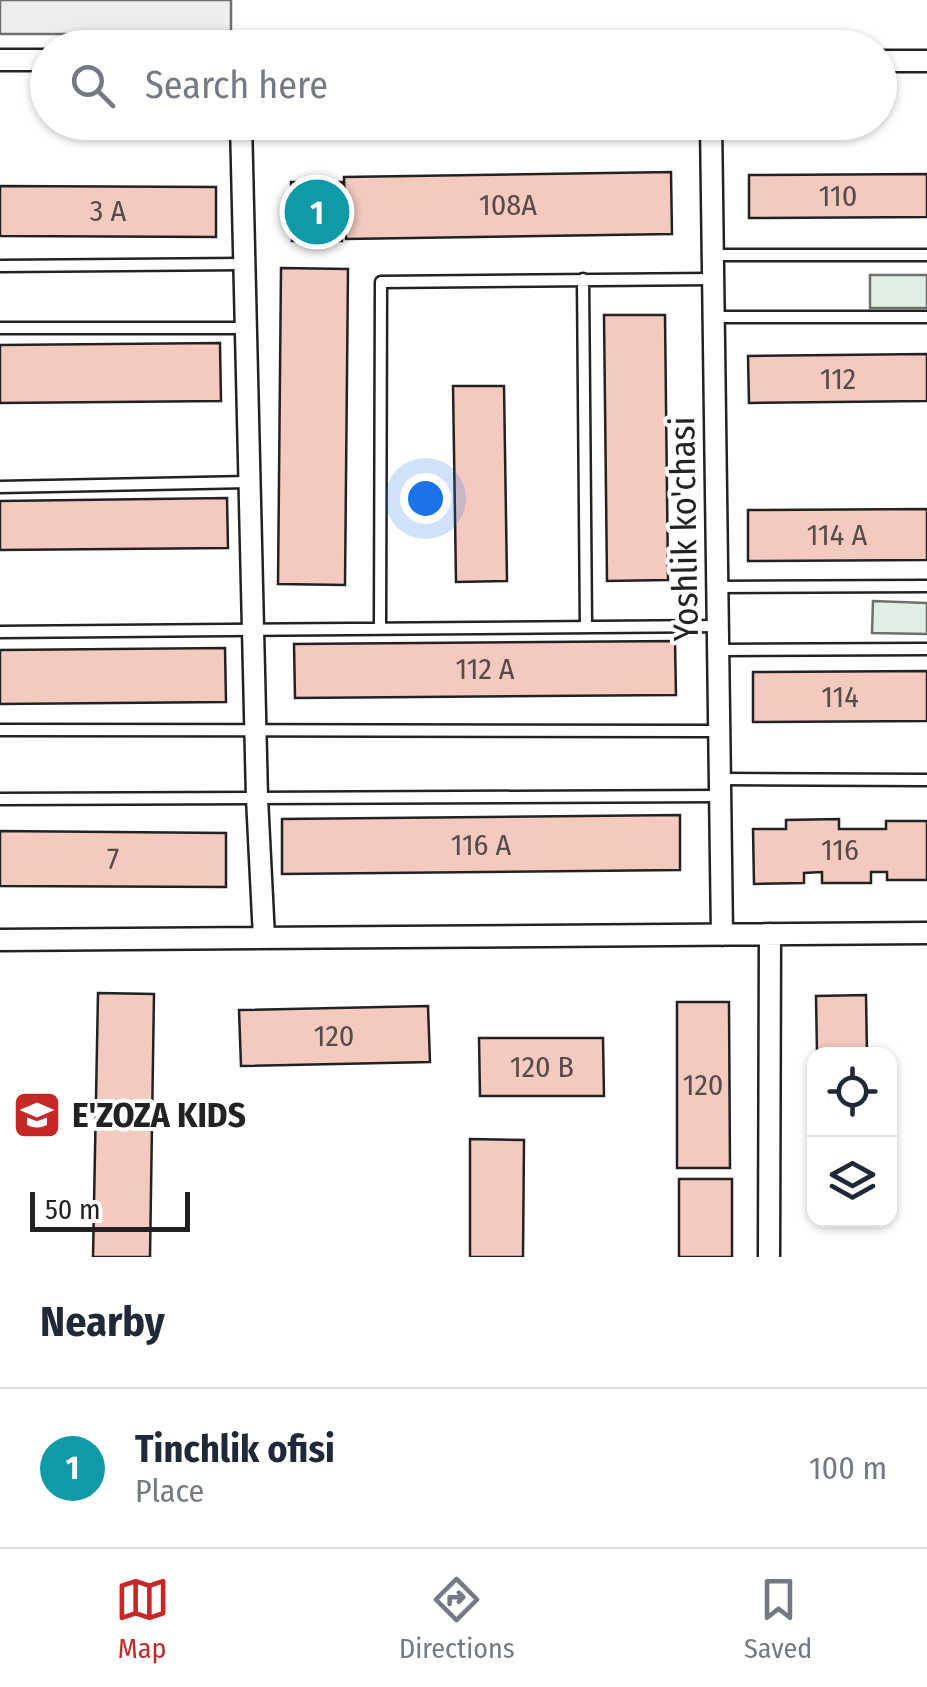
<!DOCTYPE html>
<meta charset="utf-8">
<style>
body{margin:0;font-family:"Fira Sans Condensed",sans-serif;background:#f6f6f7;color:#1f2937}
.controls{position:absolute;right:30px;bottom:30px;display:grid;overflow:hidden;border-radius:20px;box-shadow:0 2px 8px #0004}
.controls button{width:90px;height:90px;display:grid;place-items:center;padding:0;border:0;border-bottom:2px solid #e0e1e3;background:#fff;color:#1f2937;font:50px sans-serif}
.scale{position:absolute;left:30px;bottom:25px;width:160px;box-sizing:border-box;padding-left:10px;border:5px solid #222;border-top:0;font-size:28px;line-height:35px;white-space:nowrap;color:#222;-webkit-text-stroke:8px #fff;paint-order:stroke}
.you{position:absolute;left:425px;top:498px;width:35px;height:35px;margin:-25px;border:8px solid #fff;border-radius:50%;background:#1a73e8;box-shadow:0 0 0 15px #1a73e833}
.badge{display:grid;place-items:center;width:65px;height:65px;border-radius:50%;background:#c62828;color:#fff;font-size:32px;font-weight:700}
.pin{position:absolute;translate:-50% -50%;border:5px solid #fff;box-shadow:0 2px 10px #0006}
.list{margin:0;padding:0;list-style:none}
h2{display:flex;justify-content:space-between;align-items:center;height:130px;margin:0;padding:0 40px;font-size:42px}
h2 small{font-size:32px;font-weight:400;color:#747a83}
.list li{display:grid;grid-template-columns:65px 1fr auto;gap:30px;align-items:center;box-sizing:border-box;height:160px;padding:0 40px;border-top:2px solid #e0e1e3}
.list b{display:block;font-size:38px;white-space:nowrap}
.list p{margin:0;font-size:32px;white-space:nowrap;color:#747a83}
.list em{font-size:32px;font-style:normal;color:#747a83}
.icon{flex:none;width:55px;height:55px;fill:none;stroke:currentColor;stroke-width:2;stroke-linecap:round;stroke-linejoin:round}
.map{position:relative;flex:none;width:927px;height:1257px;overflow:hidden}
.search{position:absolute;background:#fff;box-shadow:0 2px 8px #0004;left:30px;right:30px;top:30px;height:110px;display:flex;align-items:center;gap:25px;box-sizing:border-box;padding:0 35px;border-radius:55px;color:#747a83;font-size:38px}
.sheet{height:290px;background:#fff}
nav{display:flex;justify-content:space-around;align-items:center;box-sizing:border-box;height:140px;border-top:2px solid #e0e1e3;background:#fff;font-size:28px;color:#747a83}
nav a{display:grid;justify-items:center;gap:5px}
nav .on{color:#c62828}
.map>svg:first-child{display:block}
.green{fill:#e0efe3;stroke:#6f6f6f;stroke-width:2.5}
.parking{fill:#ededed;stroke:#6f6f6f;stroke-width:2.5}
.building{fill:#f3c9c0;stroke:#222;stroke-width:2.5}
.lines{fill:none;stroke-linecap:round;stroke-linejoin:round}
.service-casing{stroke:#222;stroke-width:15}
.minor-casing{stroke:#222;stroke-width:25}
.service{stroke:#fff;stroke-width:10}
.minor{stroke:#fff;stroke-width:20}
.labels{text-anchor:middle;dominant-baseline:central;stroke-width:8;stroke-linejoin:round;paint-order:stroke}
.number-label{font-size:30px;fill:#564c4a}
.street-label{font-size:35px;fill:#222;stroke:#fff}
.poi-label{font-size:35px;font-weight:bold;fill:#222;stroke:#fff;text-anchor:start}
</style>
<div class="map">
<svg width="927" height="1257" viewBox="0 0 927 1257">
<rect width="100%" height="100%" fill="#fff"/>
<!-- green -->
<path class="green" d="M870 275H927V308H870Z
M873 601 927 603V634L872 633Z"/>
<!-- parking -->
<path class="parking" d="M0 0H231V34H0Z"/>
<!-- building -->
<path class="building" d="M671 172 672 234 346 239 344 177Z
M927 174V217L749 218V175Z
M291 182H342V241H292Z
M0 186 216 187V237L0 236Z
M281 268 348 269 345 585 278 584Z
M604 315H665L668 580 607 581Z
M220 343 221 401 0 403V345Z
M927 354V401L749 403 748 356Z
M453 386H504L507 581 456 582Z
M227 498 228 548 0 550V501Z
M927 509V560L748 561V510Z
M675 641 676 695 295 698 294 644Z
M225 648 226 702 0 704V650Z
M927 671V721L753 722V672Z
M680 815V870L282 874V819Z
M839 819V829H886V821H927V880H887V872H871V883H822V872L804 873V883L754 884 753 829H786V820Z
M0 831 226 833V887L0 886Z
M98 993 154 994 150 1257H93Z
M866 995 867 1054H817L816 996Z
M677 1002H729L730 1168H677Z
M428 1006 430 1062 241 1066 239 1010Z
M479 1038H603L604 1096H480Z
M470 1139 524 1140 523 1257H470Z
M679 1179H732V1257H679Z"/>
<g class="lines">
<!-- service casing -->
<g class="service-casing">
<path id="service" d="M713 255H927
M0 266 244 264
M583 279 586 627
M714 317H927
M0 328H246
M0 487 249 482
M718 587 927 586
M380 629 381 282 713 279
M0 632 717 626
M719 650 927 649
M0 730 719 731
M721 779 927 780
M0 799 720 796"/>
</g>
<!-- minor casing -->
<g class="minor-casing">
<path id="minor" d="M0 60H48
M880 61H927
M241 122 257 798 264 938
M711 122 722 935
M0 940 927 933
M769 1257 770 934"/>
</g>
<!-- service -->
<use href="#service" class="service"/>
<!-- minor -->
<use href="#minor" class="minor"/>
</g>
<!-- icons -->
<defs>
<g id="school-square" transform="scale(2.5)"><rect x="-9" y="-9" width="18" height="18" rx="4" fill="#c62828" stroke="#fff"/><path d="M0-5L7-2L0 1L-7-2ZM-4 1L0 2.5L4 1V4Q0 6-4 4Z" fill="#fff"/></g>
</defs>
<g fill-rule="evenodd">
<use href="#school-square" x="37" y="1115"/>
</g>
<g class="labels">
<!-- number labels -->
<g class="number-label">
<text x="838" y="196">110</text>
<text x="508" y="205">108A</text>
<text x="108" y="211">3 А</text>
<text x="838" y="379">112</text>
<text x="837" y="535">114 А</text>
<text x="485" y="669">112 А</text>
<text x="840" y="697">114</text>
<text x="481" y="845">116 А</text>
<text x="840" y="850">116</text>
<text x="113" y="859">7</text>
<text x="334" y="1036">120</text>
<text x="542" y="1067">120 В</text>
<text x="703" y="1085">120</text>
</g>
<!-- street labels -->
<g class="street-label">
<text transform="translate(684 529) rotate(-91)">Yoshlik ko'chasi</text>
</g>
<!-- poi labels -->
<g class="poi-label">
<text x="72" y="1115">E'ZOZA KIDS</text>
</g>
</g>
</svg>
<div class="controls">
<button><svg class="icon" aria-label="locate" viewBox="0 0 24 24"><circle cx="12" cy="12" r="6"/><path d="M12 2v4M12 18v4M2 12h4M18 12h4"/></svg></button>
<button><svg class="icon" aria-label="layers" viewBox="0 0 24 24"><path d="M12 4l9 5-9 5-9-5zM3 14l9 5 9-5"/></svg></button>
</div>
<div class="scale">50 m</div>
<div class="you"></div>
<div class="pin badge" style="left:317px;top:212px;background:#0f9aa8">1</div>
<div class="search"><svg class="icon" aria-label="search" viewBox="0 0 24 24"><circle cx="10" cy="10" r="6"/><path d="M15 15l6 6"/></svg>Search here</div>
</div>
<section class="sheet">
<h2>Nearby<small></small></h2>
<ul class="list">
<li><span class="badge" style="background:#0f9aa8">1</span><div><b>Tinchlik ofisi</b><p>Place</p></div><em>100 m</em></li>
</ul>
</section>
<nav>
<a class="on"><svg class="icon" aria-label="map" viewBox="0 0 24 24"><path d="M3 6l6-2 6 2 6-2v14l-6 2-6-2-6 2zM9 4v14M15 6v14"/></svg>Map</a>
<a><svg class="icon" aria-label="directions" viewBox="0 0 24 24"><path d="M12 3l9 9-9 9-9-9zM9 14v-3h6M13 9l2 2-2 2"/></svg>Directions</a>
<a><svg class="icon" aria-label="saved" viewBox="0 0 24 24"><path d="M7 4h10v16l-5-4-5 4z"/></svg>Saved</a>
</nav>
